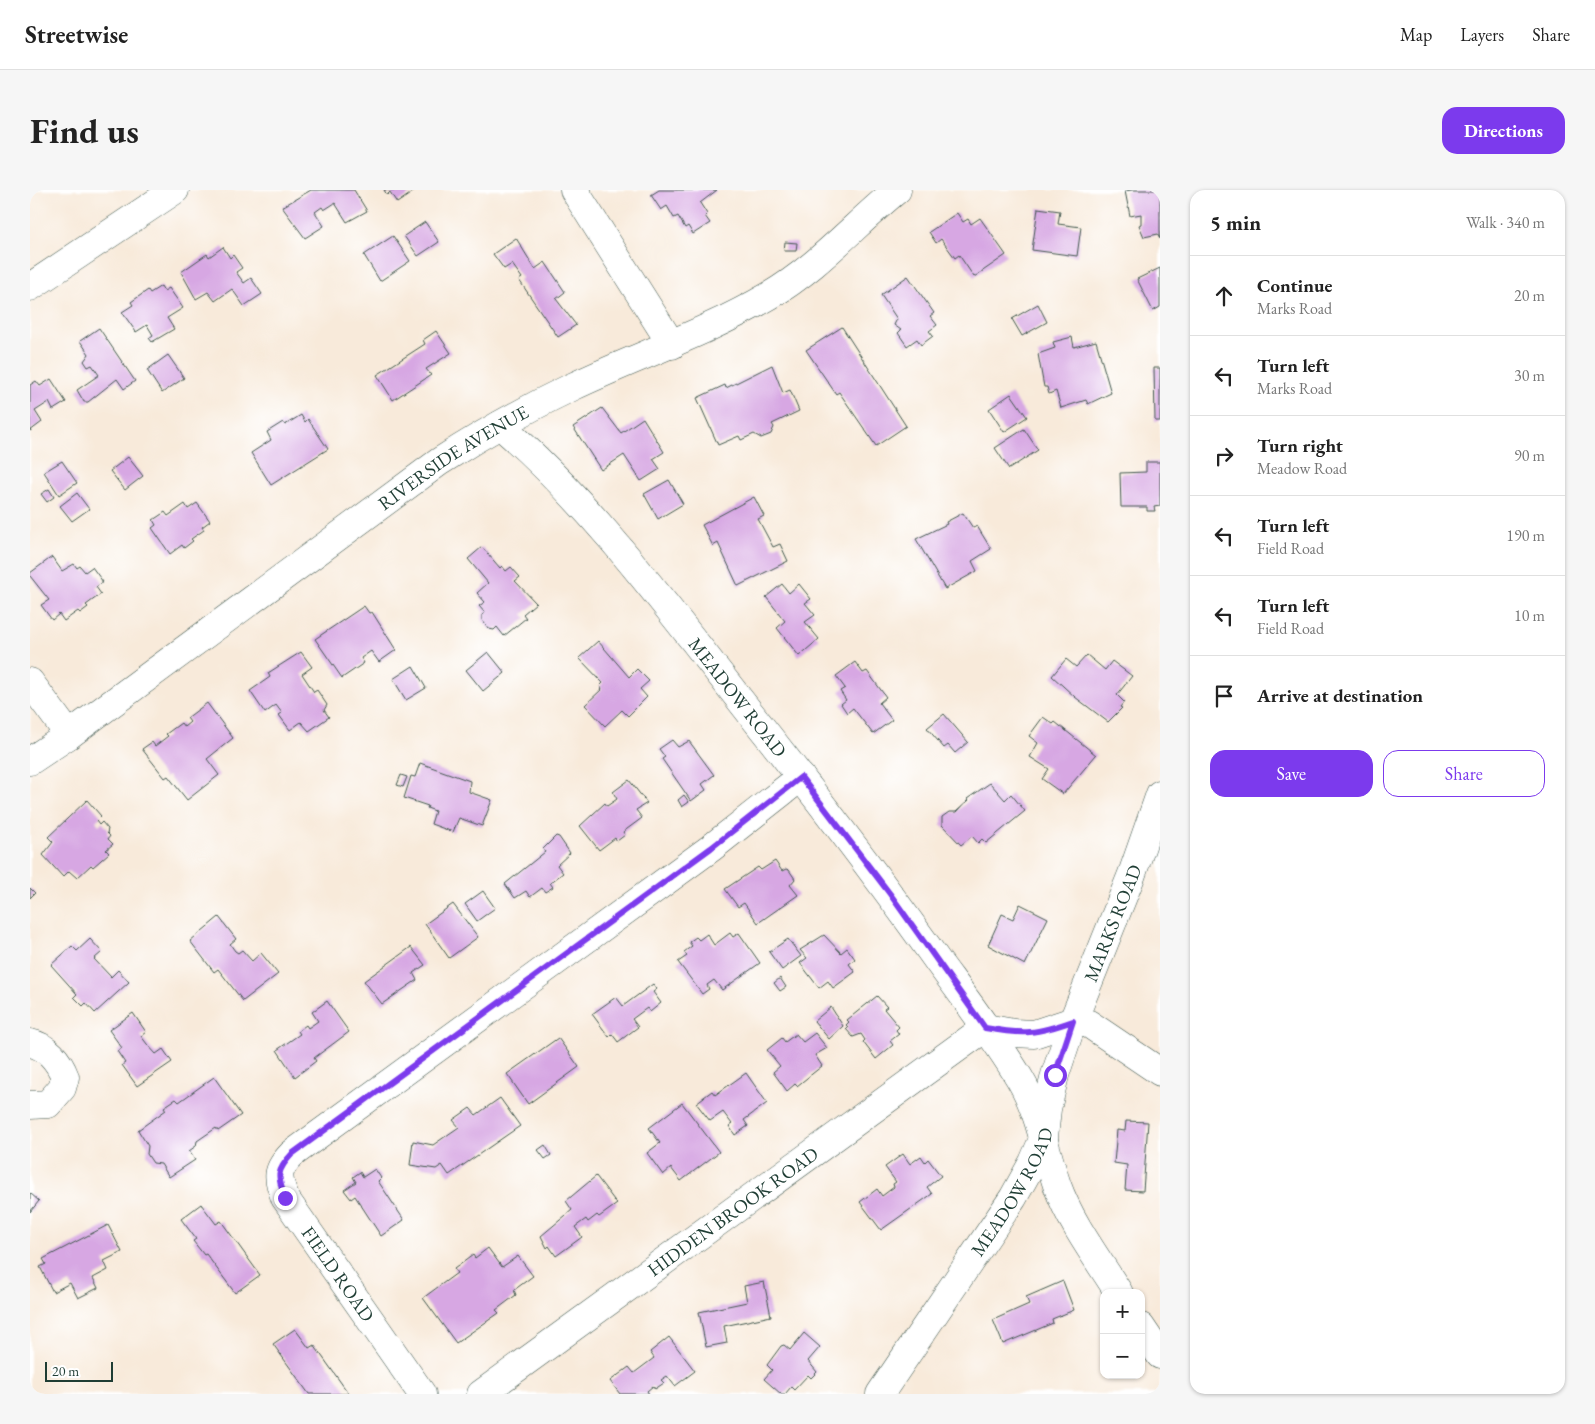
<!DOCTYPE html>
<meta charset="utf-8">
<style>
body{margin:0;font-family:"EB Garamond",serif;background:#f6f6f6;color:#222}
.controls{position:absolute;right:15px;bottom:15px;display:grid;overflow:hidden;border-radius:10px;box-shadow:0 1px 4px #0004}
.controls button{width:45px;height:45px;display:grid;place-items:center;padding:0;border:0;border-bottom:1px solid #e0e0e0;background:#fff;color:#222;font:25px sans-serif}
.scale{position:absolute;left:15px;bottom:12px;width:68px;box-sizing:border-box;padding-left:5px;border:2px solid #1f3d34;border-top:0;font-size:14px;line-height:18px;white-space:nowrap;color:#1f3d34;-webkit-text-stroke:4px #fff;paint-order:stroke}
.stop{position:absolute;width:15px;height:15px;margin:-11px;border:4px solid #7c3aed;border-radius:50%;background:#fff}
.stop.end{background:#7c3aed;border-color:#fff;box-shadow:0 1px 5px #0008}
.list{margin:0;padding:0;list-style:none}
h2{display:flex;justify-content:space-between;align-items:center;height:65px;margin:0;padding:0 20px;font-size:21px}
h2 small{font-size:16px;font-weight:400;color:#767676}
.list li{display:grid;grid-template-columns:32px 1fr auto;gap:15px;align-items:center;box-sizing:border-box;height:80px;padding:0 20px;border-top:1px solid #e0e0e0}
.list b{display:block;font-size:19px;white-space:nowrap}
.list p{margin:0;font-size:16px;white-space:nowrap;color:#767676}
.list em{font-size:16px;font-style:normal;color:#767676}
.actions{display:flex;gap:10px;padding:15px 20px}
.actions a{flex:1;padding:11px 0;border:1px solid #7c3aed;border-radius:15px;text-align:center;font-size:18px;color:#7c3aed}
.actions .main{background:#7c3aed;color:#fff}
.icon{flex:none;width:28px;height:28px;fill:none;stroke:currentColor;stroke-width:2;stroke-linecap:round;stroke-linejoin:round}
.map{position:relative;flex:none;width:1130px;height:1204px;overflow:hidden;border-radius:15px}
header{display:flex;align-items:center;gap:30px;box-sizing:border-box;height:70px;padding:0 25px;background:#fff;border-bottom:1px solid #e0e0e0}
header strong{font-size:24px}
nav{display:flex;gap:28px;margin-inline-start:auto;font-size:18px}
.intro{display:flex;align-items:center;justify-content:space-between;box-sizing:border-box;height:120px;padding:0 30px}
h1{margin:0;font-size:35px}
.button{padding:12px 22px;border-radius:15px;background:#7c3aed;color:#fff;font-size:18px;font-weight:700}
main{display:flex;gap:30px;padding:0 30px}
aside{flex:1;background:#fff;border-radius:15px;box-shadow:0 1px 4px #0004}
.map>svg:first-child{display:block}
.building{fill:#d7a7e3}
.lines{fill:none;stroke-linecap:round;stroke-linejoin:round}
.minor-casing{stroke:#40574d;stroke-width:29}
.minor{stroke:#fff;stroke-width:28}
.route{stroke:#7c3aed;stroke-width:6}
.labels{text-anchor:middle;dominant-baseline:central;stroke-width:4;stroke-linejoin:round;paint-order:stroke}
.street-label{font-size:19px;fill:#1f3d34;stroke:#fff}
</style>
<header>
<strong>Streetwise</strong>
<nav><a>Map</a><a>Layers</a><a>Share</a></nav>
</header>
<div class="intro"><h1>Find us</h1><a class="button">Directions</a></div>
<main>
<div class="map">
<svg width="1130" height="1204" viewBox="0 0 1130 1204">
<rect width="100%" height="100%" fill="#fff"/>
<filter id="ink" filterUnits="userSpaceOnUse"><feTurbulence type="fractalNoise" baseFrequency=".02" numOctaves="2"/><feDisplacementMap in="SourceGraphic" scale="10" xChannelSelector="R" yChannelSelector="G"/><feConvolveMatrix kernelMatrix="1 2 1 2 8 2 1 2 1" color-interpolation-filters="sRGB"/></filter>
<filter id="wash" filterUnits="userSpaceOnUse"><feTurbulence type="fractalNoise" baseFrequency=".0096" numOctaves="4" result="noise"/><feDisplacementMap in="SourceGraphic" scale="20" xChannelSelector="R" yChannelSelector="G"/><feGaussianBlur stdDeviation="1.12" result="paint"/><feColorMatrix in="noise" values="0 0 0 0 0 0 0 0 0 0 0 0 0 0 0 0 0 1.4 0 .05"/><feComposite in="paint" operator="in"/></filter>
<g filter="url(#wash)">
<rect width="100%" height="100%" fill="#f8eada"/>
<g id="blocks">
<!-- building -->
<path class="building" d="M281 0H324L337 21 317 32 305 13 294 20 292 17 285 22 294 36 275 48 252 17Z
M354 0H382L383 2 367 13 360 2 357 5Z
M629 0H687L670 13 677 24 675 26 680 33 663 44 658 36 655 38 648 26 644 28 637 16 631 20 621 5Z
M1102 0H1126L1130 3V49L1128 44 1114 47 1109 35 1111 34V24L1100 26 1095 1Z
M1008 18 1030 21 1028 34 1051 37 1047 66 1002 60Z
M927 23 933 32 938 29 941 34 950 28 976 65 944 87 929 65 925 68 911 49 906 53 899 42Z
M395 32 409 52 388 66 374 46Z
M363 46 380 71 350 91 334 65Z
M486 48 505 79 515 72 535 102 526 109 546 135 528 147 489 90 492 88 482 74 474 79 463 64Z
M755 52 767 53 766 61H754Z
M193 57 200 68 203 65 212 78 206 82 214 93 221 88 232 104 214 116 202 99 185 111 178 102 166 109 151 82 177 64 179 67Z
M1130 78V117L1123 121 1107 89Z
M878 86 904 123 900 126 907 135 899 141 903 146 891 155 887 149 877 156 868 143 871 140 864 135 867 129 851 105Z
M131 96 134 101 139 98 153 118 137 128 144 139 122 152 119 148 123 145 117 135 106 142 92 122 103 115 101 112 118 100 120 103Z
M1008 114 1017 132 992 146 982 129Z
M812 137 876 236 846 256 809 202 806 204 776 160Z
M69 138 105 191 94 199 87 189 58 212H54L47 200 69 185 62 175 58 177 54 171 59 164 50 151Z
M406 141 421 163 396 179 401 185 363 210 347 185 395 154 393 150Z
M1042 147 1044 157 1066 151 1081 203 1058 214 1056 210 1031 218 1026 201 1019 204 1017 197H1014L1008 164 1025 158 1023 152Z
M138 165 154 188 132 203 117 180Z
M742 175 753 203 760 200 769 221 742 234 744 237 741 244 731 248 724 244 711 250 709 246 688 255 667 208 695 195 696 198Z
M1124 178H1130V231H1125Z
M21 189 36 212 23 220 19 212 5 221 12 232 0 241V195L6 191 10 196Z
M981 204 997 227 974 242 959 219Z
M572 218 591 243 613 228 634 262 623 269 630 279 611 291 594 265 571 280 543 237Z
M271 225 275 232 278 229 298 259 241 295 221 263 241 250 237 242 253 232 255 235Z
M994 239 1008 260 979 279 965 258Z
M98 267 113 286 95 300 80 281Z
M32 271 47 293 29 305 14 282Z
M1116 272H1130V316L1124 317 1125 321H1117V317H1091L1090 283 1116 282Z
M639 290 653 314 628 329 614 304Z
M19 299 24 307 17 312 11 304Z
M47 303 59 319 42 331 30 316Z
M724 307 734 326 728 329 743 357 750 354 758 371 708 396 688 353 683 356 672 335Z
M167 313 180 331 172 337 174 340 161 349 163 351 154 358 152 355 140 364 122 338 126 335 123 330 135 322 138 326 155 314 158 319Z
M933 323 943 338 947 336 961 359 942 371 947 381 915 399 886 349 917 334 916 332Z
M452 357 470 378 472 376 476 381 481 377 490 387 485 391 506 413 493 424 496 428 474 446 467 437 464 440 459 439 452 430V425L455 423 449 416 455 412 447 403 458 393 438 369Z
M22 367 32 381 44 374 47 378 50 376 55 382 62 377 73 392 66 397 71 404 56 415 58 417 50 423 48 421 34 431 29 424 22 430 11 415 19 410 0 386V383Z
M752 394 759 403 769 394 781 409 775 413 785 425 775 432 789 449 769 466 747 438 755 431 736 407Z
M334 416 339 423 342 422 366 460 349 472 341 461 331 468 334 473 312 488 285 449Z
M568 451 599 487 607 479 619 491 610 499 617 507 598 526 592 520 575 536 555 515 572 499 570 496 573 493 549 468Z
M271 462 282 477 272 484 284 502 287 500 297 515 294 520 299 527 279 541 271 532 260 540 249 525 252 523 246 515 235 523 220 501 240 487 238 483Z
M458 462 475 483 453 501 436 480Z
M1057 465 1075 480 1082 471 1102 486 1087 505 1094 512 1090 517 1092 518 1078 532 1045 507 1022 486 1036 469 1046 477Z
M825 472 833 483 837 481 856 507 849 513 862 530 843 544 823 518 817 523 811 514 816 510 810 501 815 498 806 486Z
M383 476 396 498 376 510 363 489Z
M177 513 203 548 177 569 189 585 157 610 138 586 135 588 112 559 122 552 125 556 138 546 136 544 151 533 154 537 160 532 157 528Z
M914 524 938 552 925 563 918 555 914 558 897 538Z
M1013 527 1023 534 1025 532 1066 565 1033 604 1012 589 1019 579 1000 567 1008 553 999 546Z
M642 550 648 557 659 551 684 585 672 594 676 600 661 611 632 569 635 567 629 559Z
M390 573 440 591 439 602 462 610 452 636 429 628 423 642 401 634 405 621 397 618 398 616 374 608 381 586 385 587Z
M371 585 377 587 373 597 367 595Z
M599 590 617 613 606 620 612 628 593 642 595 645 587 651 585 648 569 660 550 636 575 613 577 616 587 609 583 602Z
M960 593 975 610 981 604 995 621 956 653 952 649 948 653 942 646 931 655 912 635V627L919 622H926L939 610 937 609Z
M654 605 659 612 652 617 648 610Z
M57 610 71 626 66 631 69 635 72 632 78 639 77 643 80 646 78 649 83 654 76 660 79 663 63 677 61 675 47 688 39 681 33 687 13 665 23 652 18 647Z
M526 646 529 647 540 663 527 675 533 683 520 693 523 697 515 702 512 698 500 707 496 701 485 708 475 694 515 662 513 659Z
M745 671 752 681 756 679 759 680 765 689 760 695 768 705 728 733 714 713 708 717 695 699 728 677 731 680Z
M0 698 5 703 0 708Z
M453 701 465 718 447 731 435 714Z
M423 714 448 747 419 768 395 734Z
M990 714 1018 728 995 775 958 755 972 724 983 729Z
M189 727 206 749 200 754 205 761 208 763 212 760 222 771 231 763 248 784 213 811 188 779 184 782 160 751Z
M700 743 703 747 709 743 730 773 692 800 684 790 677 795 679 799 672 804 648 772 657 766 654 762 662 756 659 752 666 747 669 750 677 744 684 755Z
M794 745 811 763 817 758 825 769 819 774 825 782 803 798 798 791 789 798 770 773 777 768 770 760Z
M60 749 72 762 64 769 81 787 88 780 99 792 65 823 56 813 53 816 44 807 47 804 21 775 42 756 47 761Z
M758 749 771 766 752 780 739 762Z
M381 757 395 775 383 783 387 790 352 814 334 791Z
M750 788 756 797 750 801 744 793Z
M623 794 627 799 623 802 631 813 620 822 617 818 602 829 608 837 588 852 582 844 579 847 562 824 586 807 593 816Z
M847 806 857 817 854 819 869 837 866 840 869 844 860 851 863 855 846 869 833 852 835 850 831 844 823 847 816 839 818 837 816 835 819 832 817 830Z
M297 811 319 842 284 868 286 871 265 887 247 860 270 844 268 841 276 835 278 838 288 831 282 822Z
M801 817 813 836 799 849 784 831Z
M103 823 116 842 111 846 117 854 126 864 133 859 142 872 107 896 92 875 95 873 87 861 92 858 79 840Z
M785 843 797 858 785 865 792 876 767 896 765 894 757 901 743 882 750 876 737 860 752 848 755 852 766 844 773 852Z
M528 848 549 877 498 914 477 884Z
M716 883 737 913 714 930 718 936 705 945 699 936 702 934 693 922 680 931 666 913 682 901 685 905Z
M184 887 211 925 188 941 186 938 167 951 166 956 159 961 165 970 139 987 131 974 123 973 117 964 118 956 108 940 136 920 134 917 146 909 149 912Z
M470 908 490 936 419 985 412 975 406 979 380 975 383 951 403 955 429 937 423 930 440 918 446 925Z
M652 913 689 962 651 991 641 978 633 985 617 963 630 953 619 938Z
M1096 931 1118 932 1113 1001 1095 1000 1097 975 1084 973 1087 940 1095 941Z
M515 955 521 965 515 969 508 960Z
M873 964 880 974 891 966 895 972 898 969 911 986 897 997 902 1004 851 1040 830 1012 847 999 852 1006 864 997 863 994 866 992 855 977Z
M345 979 351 988 348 991 374 1030 351 1046 325 1006 321 1009 314 1000 326 992 323 987 330 982 333 987Z
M566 986 587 1014 569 1027 567 1025 558 1032 556 1029 545 1037 552 1047 526 1066 519 1056 517 1058 511 1046 542 1020 536 1011Z
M0 1003 9 1011 0 1022Z
M171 1014 186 1034 191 1031 230 1085 205 1103 176 1064 174 1065 163 1051 166 1049 151 1029Z
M78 1035 92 1062 74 1071 78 1080 63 1088 68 1098 48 1108 40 1093 23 1102 10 1077 16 1074 13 1069Z
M458 1058 472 1077 488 1066 503 1086 484 1100 486 1105 466 1120 469 1123 426 1153 393 1108 427 1083 424 1079 443 1065 445 1068Z
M1033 1091 1044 1120 1022 1129 1023 1133 973 1154 963 1130 999 1114 996 1107Z
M734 1092 741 1126 694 1136 697 1153 676 1157 669 1122 717 1112 714 1096Z
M265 1139 279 1158 284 1155 319 1204H279L243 1154Z
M774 1143 790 1157 778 1171 787 1182 781 1188 778 1185 764 1200 761 1197 755 1204H751L734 1189 742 1180 737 1175 751 1156 754 1155 760 1160Z
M639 1147 665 1181 645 1196 637 1186 631 1190 634 1193 625 1199 623 1196 617 1201 619 1204H590L580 1191 599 1177 604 1183 624 1168 620 1162Z"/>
</g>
</g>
<g filter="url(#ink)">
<use href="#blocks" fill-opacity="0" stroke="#40574d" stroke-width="1"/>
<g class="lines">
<!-- minor casing -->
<g class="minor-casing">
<g id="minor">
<path d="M544 0 642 155"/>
<path d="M0 97 145 0"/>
<path id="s1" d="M470 235C566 318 642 424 721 524 786 606 849 688 909 773 937 811 966 849 990 889 1009 921 1015 960 1027 995 1041 1034 1068 1069 1089 1103"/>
<path d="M0 492 39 545"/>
<path id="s2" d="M0 571 39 545 409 272C452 244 496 219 542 197 607 166 676 143 739 106 787 78 824 35 867 0"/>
<path d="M0 853C17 856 29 871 35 887L32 898 18 914 0 915"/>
<path d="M1111 1137 1130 1165"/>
<path d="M392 1204 255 1008C247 986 246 981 262 964L681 658 771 587"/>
<path id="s3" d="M451 1204 955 838 984 843 1004 844 1043 831 1059 834 1130 882"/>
<path id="s4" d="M850 1204 983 1008 1003 972 1014 947 1017 919 1025 885 1043 831 1102 684 1130 604"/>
</g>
</g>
<!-- minor -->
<use href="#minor" class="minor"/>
</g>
</g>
<g class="lines" filter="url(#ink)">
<!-- route -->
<path class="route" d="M255 1008C247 986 246 981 262 964L681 658 771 587 860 704 955 838C994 845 1006 844 1043 831L1025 885"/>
</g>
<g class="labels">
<!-- street labels -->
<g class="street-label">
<text stroke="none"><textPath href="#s2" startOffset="521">RIVERSIDE AVENUE</textPath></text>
<text stroke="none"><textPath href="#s1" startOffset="362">MEADOW ROAD</textPath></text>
<text stroke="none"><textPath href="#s4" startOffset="531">MARKS ROAD</textPath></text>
<text stroke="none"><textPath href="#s4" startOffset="242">MEADOW ROAD</textPath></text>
<text stroke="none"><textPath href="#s3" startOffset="311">HIDDEN BROOK ROAD</textPath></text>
<text transform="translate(308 1084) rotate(55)">FIELD ROAD</text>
</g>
</g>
</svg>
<div class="controls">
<button>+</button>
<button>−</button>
</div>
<div class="scale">20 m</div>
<div class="stop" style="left:1025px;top:885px"></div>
<div class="stop end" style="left:255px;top:1008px"></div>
</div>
<aside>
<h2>5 min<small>Walk · 340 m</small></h2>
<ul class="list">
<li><svg class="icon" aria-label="ahead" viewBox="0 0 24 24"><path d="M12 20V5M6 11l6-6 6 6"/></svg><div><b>Continue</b><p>Marks Road</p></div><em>20 m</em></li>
<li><svg class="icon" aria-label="left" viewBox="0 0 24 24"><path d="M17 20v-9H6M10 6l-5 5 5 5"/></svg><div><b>Turn left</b><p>Marks Road</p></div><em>30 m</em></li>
<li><svg class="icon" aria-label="right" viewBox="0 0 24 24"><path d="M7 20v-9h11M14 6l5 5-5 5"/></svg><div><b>Turn right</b><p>Meadow Road</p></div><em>90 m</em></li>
<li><svg class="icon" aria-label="left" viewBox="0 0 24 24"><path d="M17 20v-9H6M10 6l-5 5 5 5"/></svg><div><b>Turn left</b><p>Field Road</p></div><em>190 m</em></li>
<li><svg class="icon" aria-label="left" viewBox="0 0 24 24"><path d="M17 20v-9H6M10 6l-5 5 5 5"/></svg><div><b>Turn left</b><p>Field Road</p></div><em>10 m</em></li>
<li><svg class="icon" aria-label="arrive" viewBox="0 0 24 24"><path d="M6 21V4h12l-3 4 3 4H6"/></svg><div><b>Arrive at destination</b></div></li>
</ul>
<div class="actions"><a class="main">Save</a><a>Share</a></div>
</aside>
</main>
